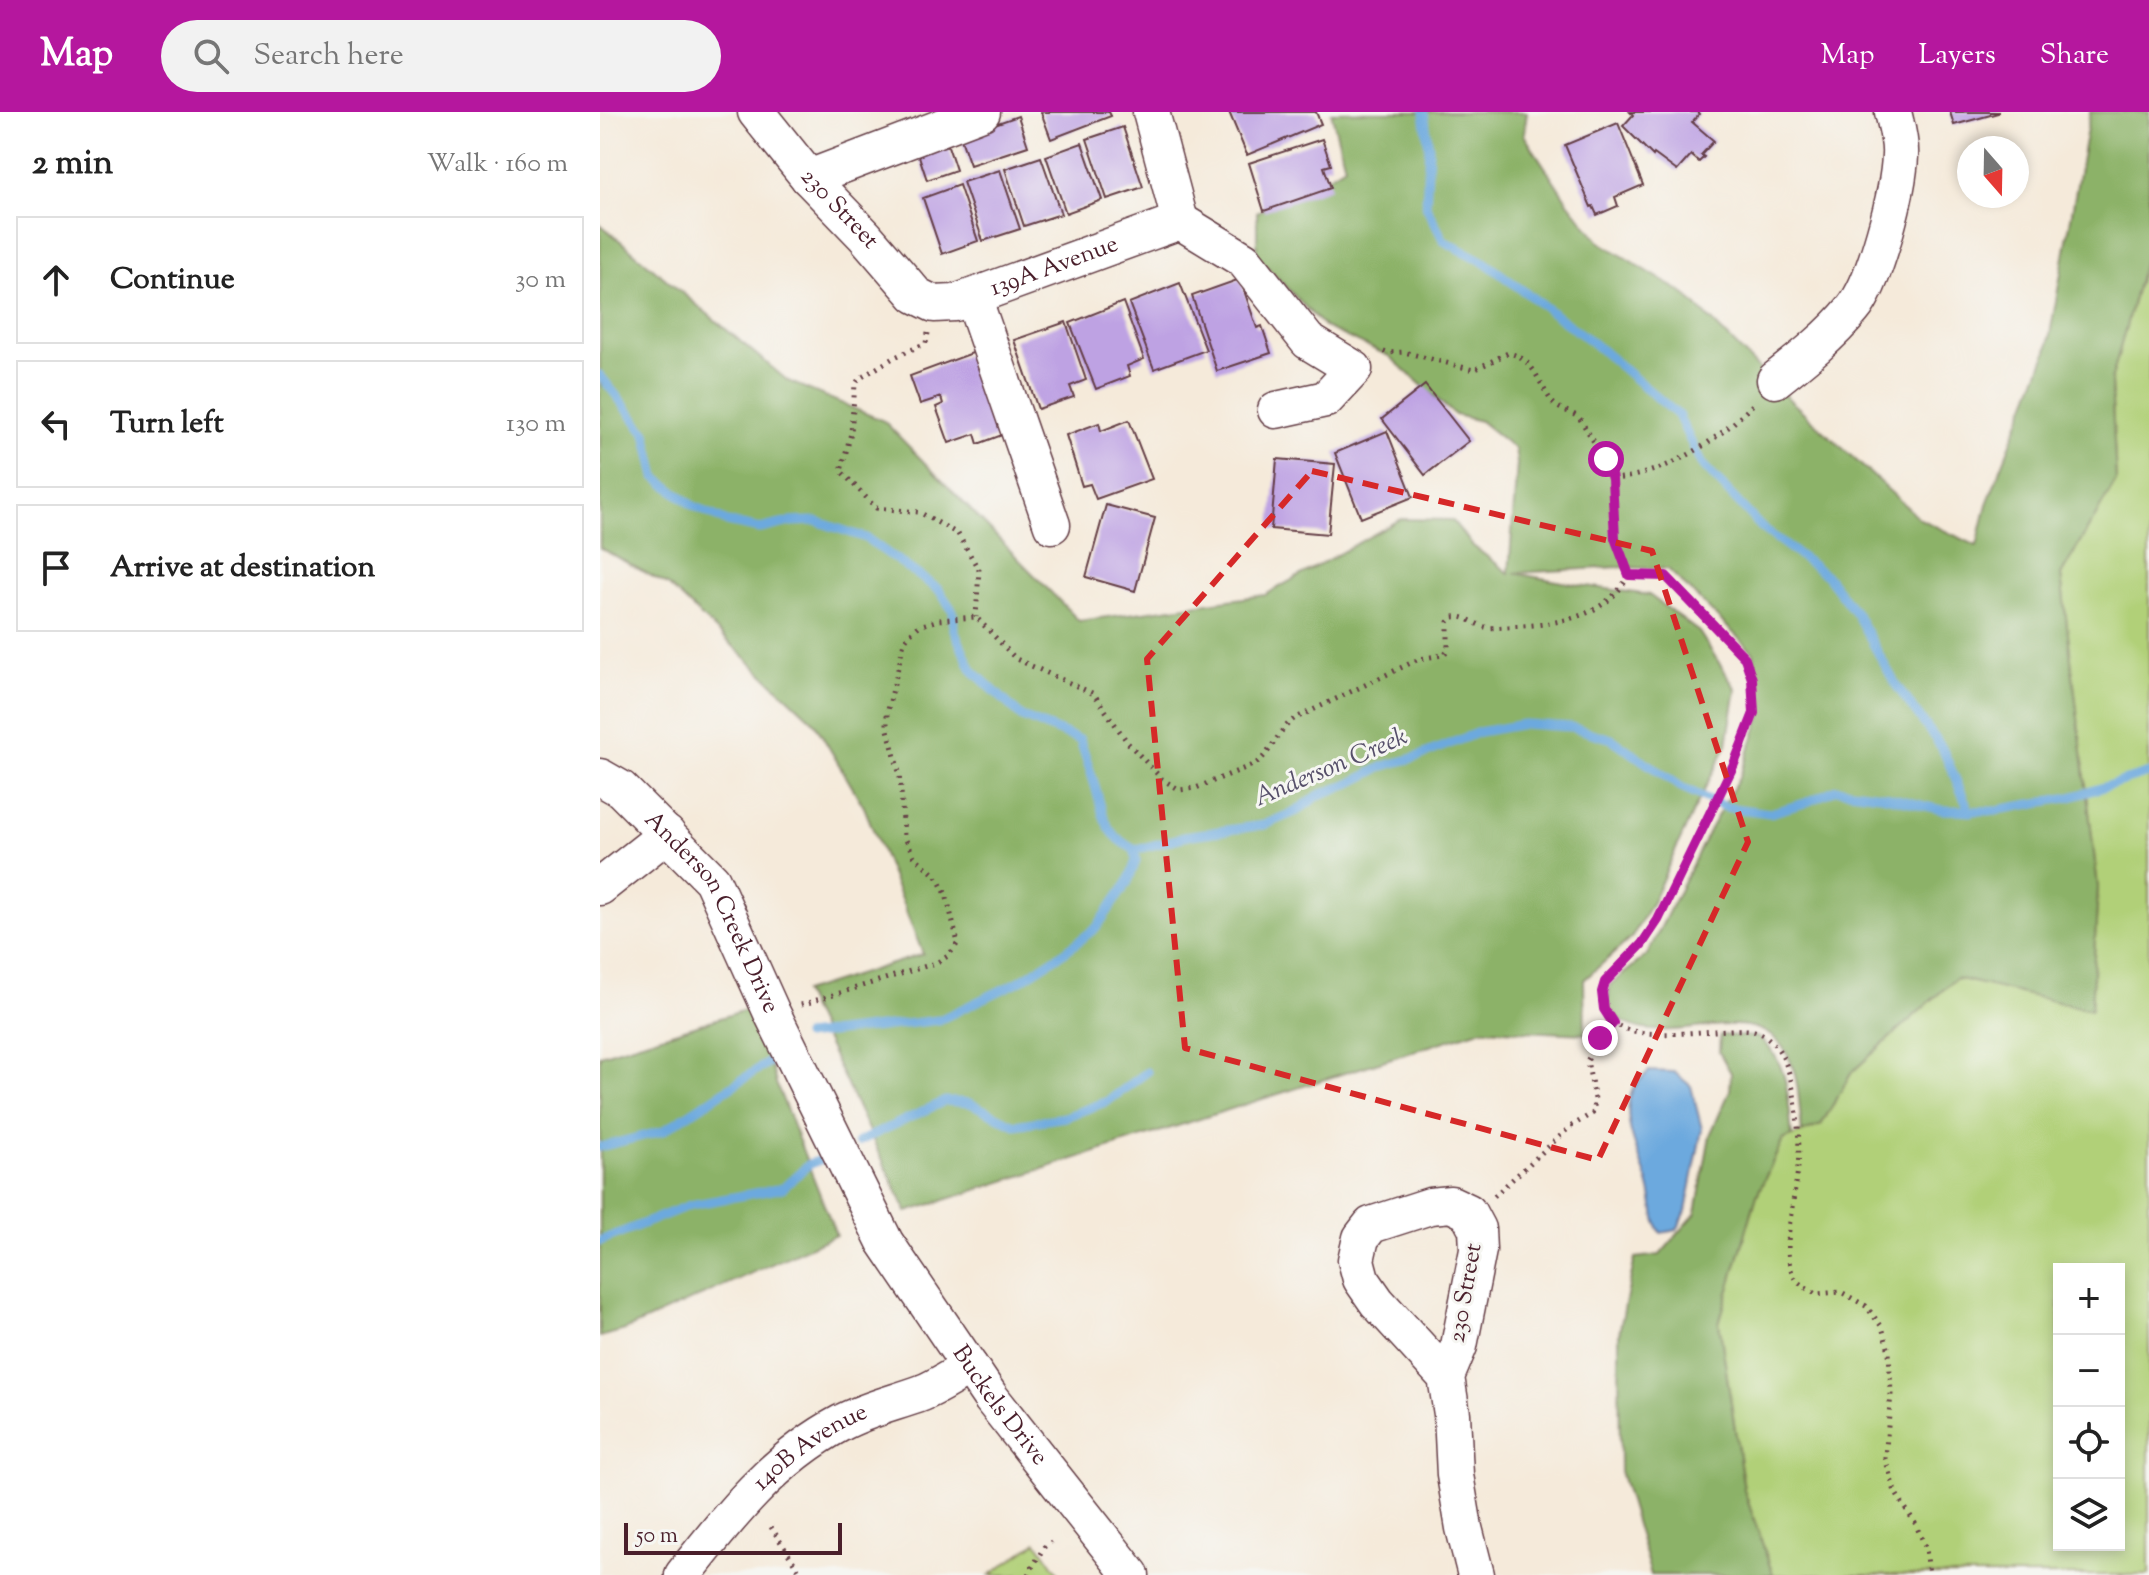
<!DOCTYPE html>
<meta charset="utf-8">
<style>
body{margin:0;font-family:"Sorts Mill Goudy",serif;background:#f2f2f2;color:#222}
.controls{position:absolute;right:24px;bottom:24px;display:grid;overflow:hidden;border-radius:0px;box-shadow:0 4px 12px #0003}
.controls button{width:72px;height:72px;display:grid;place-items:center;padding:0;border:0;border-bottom:2px solid #e0e0e0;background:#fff;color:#222;font:40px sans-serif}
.compass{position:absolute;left:1357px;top:24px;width:72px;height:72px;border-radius:50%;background:#fff;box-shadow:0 4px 12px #0003;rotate:160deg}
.scale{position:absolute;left:24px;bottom:20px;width:218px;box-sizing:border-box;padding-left:8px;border:4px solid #4a1f2b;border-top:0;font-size:22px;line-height:28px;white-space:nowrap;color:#4a1f2b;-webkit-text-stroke:6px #f6f6f2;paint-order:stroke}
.stop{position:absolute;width:24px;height:24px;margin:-18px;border:6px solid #b5179e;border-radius:50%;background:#fff}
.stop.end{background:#b5179e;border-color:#fff;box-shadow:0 2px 8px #0008}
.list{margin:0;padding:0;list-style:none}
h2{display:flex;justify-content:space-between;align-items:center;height:104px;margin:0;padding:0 32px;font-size:34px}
h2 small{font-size:26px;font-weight:400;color:#767676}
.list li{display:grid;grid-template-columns:52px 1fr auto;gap:24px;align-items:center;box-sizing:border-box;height:128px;margin:0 16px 16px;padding:0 16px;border:2px solid #e0e0e0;border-radius:0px}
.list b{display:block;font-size:30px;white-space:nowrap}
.list em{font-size:26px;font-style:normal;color:#767676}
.icon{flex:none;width:44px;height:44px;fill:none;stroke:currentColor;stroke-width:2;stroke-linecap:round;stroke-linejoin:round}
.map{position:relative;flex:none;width:1549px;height:1463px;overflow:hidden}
header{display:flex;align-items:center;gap:48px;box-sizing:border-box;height:112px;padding:0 40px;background:#b5179e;color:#fff}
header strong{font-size:38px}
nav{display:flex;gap:44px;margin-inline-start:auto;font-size:28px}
.search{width:560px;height:72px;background:#f2f2f2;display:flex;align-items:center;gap:20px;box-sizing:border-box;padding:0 28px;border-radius:44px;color:#767676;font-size:30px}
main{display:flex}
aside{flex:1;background:#fff}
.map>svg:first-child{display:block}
.green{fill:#b1d078;stroke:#7e7852;stroke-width:2;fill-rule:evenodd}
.forest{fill:#8cb268;stroke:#6b684a;stroke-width:2}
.water{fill:#6ca9de;stroke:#5b6484;stroke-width:2}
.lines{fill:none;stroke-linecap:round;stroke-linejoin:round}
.stream{stroke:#6ca9de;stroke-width:9}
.building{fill:#bea2e3}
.minor-casing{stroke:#643d45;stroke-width:39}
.path{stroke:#643d45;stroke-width:5;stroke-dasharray:2 6;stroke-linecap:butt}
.minor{stroke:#fff;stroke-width:36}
.route{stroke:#b5179e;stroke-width:10}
.marked{fill:none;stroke:#d62828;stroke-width:6;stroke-dasharray:16 10;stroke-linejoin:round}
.labels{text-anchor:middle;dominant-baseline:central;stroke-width:6;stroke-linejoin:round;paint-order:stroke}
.street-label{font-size:24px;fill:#4a1f2b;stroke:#f6f6f2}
.water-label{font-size:26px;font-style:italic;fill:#564f6a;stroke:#f6f6f2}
</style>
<header>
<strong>Map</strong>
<div class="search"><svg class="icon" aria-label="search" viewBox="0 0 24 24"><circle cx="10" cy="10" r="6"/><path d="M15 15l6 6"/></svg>Search here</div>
<nav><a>Map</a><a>Layers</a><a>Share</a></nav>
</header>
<main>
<aside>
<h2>2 min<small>Walk · 160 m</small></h2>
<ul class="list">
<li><svg class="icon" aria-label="ahead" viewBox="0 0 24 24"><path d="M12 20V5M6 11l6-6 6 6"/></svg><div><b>Continue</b></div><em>30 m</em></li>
<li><svg class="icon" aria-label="left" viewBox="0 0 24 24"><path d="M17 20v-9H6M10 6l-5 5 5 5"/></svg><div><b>Turn left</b></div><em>130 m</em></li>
<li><svg class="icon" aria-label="arrive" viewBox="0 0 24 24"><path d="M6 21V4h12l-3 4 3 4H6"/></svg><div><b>Arrive at destination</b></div></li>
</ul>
</aside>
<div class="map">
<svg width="1549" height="1463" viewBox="0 0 1549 1463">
<rect width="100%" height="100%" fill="#f6f6f2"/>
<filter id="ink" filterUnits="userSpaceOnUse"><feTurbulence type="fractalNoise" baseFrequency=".0125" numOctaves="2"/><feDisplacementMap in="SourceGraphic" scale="16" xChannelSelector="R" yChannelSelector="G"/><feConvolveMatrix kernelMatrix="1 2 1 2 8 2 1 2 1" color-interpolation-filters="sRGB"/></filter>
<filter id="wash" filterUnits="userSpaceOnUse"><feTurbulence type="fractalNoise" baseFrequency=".006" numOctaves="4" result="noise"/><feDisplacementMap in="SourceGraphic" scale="32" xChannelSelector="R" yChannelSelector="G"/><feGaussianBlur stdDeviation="1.8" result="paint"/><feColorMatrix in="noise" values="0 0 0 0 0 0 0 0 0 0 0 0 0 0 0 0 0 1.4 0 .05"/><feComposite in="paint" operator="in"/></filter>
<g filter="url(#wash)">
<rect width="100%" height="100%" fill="#f5eada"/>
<!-- green -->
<path class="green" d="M1549 130V1463H1173L1144 1378 1119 1211 1157 1083 1183 1028 1221 1013 1252 960 1356 866 1491 897 1498 775 1461 463 1516 369 1511 269ZM1459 1157H1519V1433H1459Z
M437 1430 460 1463H390Z"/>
<!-- forest -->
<path class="forest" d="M731 0H927L924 23 968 90 1000 130 1086 183 1191 289 1320 407 1377 434 1387 392 1447 239 1490 0H1549V130L1511 269 1516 369 1461 463 1498 775 1491 898 1356 866 1252 960 1221 1013 1202 1021C1199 995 1200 966 1187 942 1151 875 1052 953 1008 896L1010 873 1047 843 1111 715 1140 664 1161 605 1154 541 1068 457 1020 455 914 461 979 473 1049 483 1099 520 1136 577 1127 633 1092 702 1053 788 1032 825 984 868 985 922 883 917 307 1100 203 880 323 842 264 695 214 610 68 473 0 436V112L188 269 284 309 479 509 665 483 801 407 852 408 873 434 909 461 917 351 915 337 880 309 855 303 789 244 724 215 657 144V100L714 73 745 54Z
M155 895 176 971 236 1123 25 1218 0 1225V943Z
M1120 923 1157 925C1190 948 1188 988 1192 1024L1183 1028 1157 1083 1119 1211 1144 1378 1173 1463H1051L1020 1359 1019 1221 1035 1146 1060 1143 1096 1101 1110 1023 1130 979 1131 961 1119 940Z"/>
<!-- water -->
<path class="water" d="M1049 959 1074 960 1091 974 1102 1017 1086 1099 1077 1118 1061 1121C1053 1109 1054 1093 1050 1078 1043 1047 1019 1012 1032 979 1035 972 1043 965 1049 959Z"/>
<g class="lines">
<!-- stream -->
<path class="stream" d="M824 0 829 36 826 94 844 129 886 151 993 231 1078 303 1101 351 1162 416 1227 464 1257 503 1296 573 1342 636 1370 700
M0 263 46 321 56 365 92 393 127 410 160 417 190 410 216 409 266 426 339 478 353 499 354 518 372 558 422 605 480 628C485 644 491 660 496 677 504 707 505 722 535 738L591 723 664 713 697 699 719 683 749 672 784 654 817 645 879 620 924 612 971 615 1012 627 1081 675 1125 695 1170 701 1205 691 1236 677 1281 683 1342 698 1392 699 1471 685 1549 661
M205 924 339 908 418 870 466 839 497 815 528 770 536 749 535 738
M258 1030 345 989 370 991 415 1013 465 1005 508 989 547 960
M0 1035 63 1019 183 941
M0 1129 90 1093 183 1076 208 1053 231 1043"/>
</g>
<g id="blocks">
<!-- building -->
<path class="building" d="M441 0H509L511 4 451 27Z
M629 0H716L721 12 647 43Z
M1030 0H1097L1099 2 1092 10 1114 29 1101 43 1104 45 1099 50 1091 43 1077 59 1054 42 1053 44 1023 14 1033 3Z
M1350 0H1398V1L1354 13Z
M418 4 428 34 370 53 360 24Z
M1018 11 1043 73 1015 85 1018 94 997 103 993 94 991 95 965 33Z
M523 15 543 75 507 87 487 27Z
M722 27 731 53 724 55 731 76 664 99 649 51Z
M346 28 356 58 327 68 317 38Z
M482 31 502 88 466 101 446 44Z
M441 45 461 102 424 114 405 57Z
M400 58 420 117 383 129 363 70Z
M359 73 378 129 342 142 323 86Z
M640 167 657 216 662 214 671 241 617 259 592 184Z
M580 171 606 238 554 257 529 191Z
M523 190 544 247 527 254 530 264 496 277 470 211Z
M466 210 486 268 470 274 474 285 438 297 414 228Z
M375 240 405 322 378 332 375 322 349 331 336 295 343 292 341 285 320 292 310 264Z
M825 273 869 329 825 363 782 307Z
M529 308 552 367 496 387 490 372 482 374 466 323 499 311 501 319Z
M787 319 813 385 761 406 735 341Z
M677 347 735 352 728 422 671 417Z
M506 393 555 406 535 479 486 465Z"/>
</g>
</g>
<g filter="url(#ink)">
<use href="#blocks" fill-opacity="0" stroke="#643d45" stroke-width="2"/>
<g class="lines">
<!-- minor casing -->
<g class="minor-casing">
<g id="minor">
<path id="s1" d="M156 0 209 66 265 124 316 183 334 192 355 191 580 109"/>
<path d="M551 0 580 109"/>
<path d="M209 66 382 0"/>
<path d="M580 109 644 148 708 229 754 257 726 287 676 298"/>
<path d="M373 185 452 413"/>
<path d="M1175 268C1203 246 1231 224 1253 197 1275 171 1299 77 1300 43 1301 29 1296 13 1293 0"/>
<path id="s2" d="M0 665 21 677 112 768 172 901 285 1130 391 1286 531 1463"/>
<path d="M0 775 67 722"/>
<path d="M846 1265 777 1190 761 1167 756 1148 761 1126 771 1113 830 1094 851 1092 868 1100 877 1117 878 1138 859 1234 846 1265 852 1302 855 1363 864 1416 876 1463"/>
<path id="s3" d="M83 1463C129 1404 174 1347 241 1311 267 1297 295 1291 322 1281 338 1275 354 1263 370 1255"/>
</g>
</g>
<!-- path -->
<path class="path" d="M328 221 326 231 293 246 259 267 255 273 251 321 241 359 276 396 319 400 358 422 379 458 376 505
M1012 367C1067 363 1120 328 1156 289
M1029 463 1066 464C1086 484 1106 504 1126 525 1132 532 1141 539 1146 547 1153 562 1156 585 1154 601 1150 627 1124 670 1112 695 1091 736 1075 781 1050 820 1041 834 1003 869 1002 881 995 947 1120 911 1154 919 1165 922 1171 928 1178 937 1196 962 1201 1024 1198 1055 1196 1085 1178 1142 1196 1168 1200 1173 1210 1178 1215 1182L1241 1180 1266 1194 1282 1215 1289 1239 1291 1282 1285 1346 1295 1380 1315 1411 1326 1436 1329 1463
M201 893 336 851 348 844 358 831 346 782 336 764 314 744 304 724 300 664 287 614V602L304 530 311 521 319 514 339 508 376 505 416 547 494 582 528 631 562 667 580 678 596 676 655 652C673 640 676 620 694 607L819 547 843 543 848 538V510L853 505C867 503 876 514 889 516 941 513 1002 513 1029 463L1014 420V383L1010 356 980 307C972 299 960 299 953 291 938 272 935 246 908 241L874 258 804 240 787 241 779 238
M894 1084 970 1015 993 1001 995 987 987 949 1000 926 1013 911
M171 1415 202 1463
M428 1463 444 1435 451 1430"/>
<!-- minor -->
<use href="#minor" class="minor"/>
</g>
</g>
<g class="lines" filter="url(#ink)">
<!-- route -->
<path class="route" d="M1000 926 1013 911 1004 897 1002 880 1005 870 1042 832 1058 808 1134 652 1154 601 1152 567 1145 546 1066 464 1029 463 1015 426 1012 367 1006 347"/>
</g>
<!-- marked area -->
<path class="marked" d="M712 359 1052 439 1148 730 998 1048 585 936 547 547Z"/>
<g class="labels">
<!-- street labels -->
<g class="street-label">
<text stroke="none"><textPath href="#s1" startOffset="128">230 Street</textPath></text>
<text stroke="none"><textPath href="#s1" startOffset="390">139A Avenue</textPath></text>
<text stroke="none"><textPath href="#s2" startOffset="180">Anderson Creek Drive</textPath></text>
<text transform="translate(866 1181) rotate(-80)">230 Street</text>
<text stroke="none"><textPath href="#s2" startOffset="754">Buckels Drive</textPath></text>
<text stroke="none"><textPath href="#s3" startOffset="182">140B Avenue</textPath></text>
</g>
<!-- water labels -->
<g class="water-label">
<text transform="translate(731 656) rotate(-23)">Anderson Creek</text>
</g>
</g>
</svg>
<div class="controls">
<button>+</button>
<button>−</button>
<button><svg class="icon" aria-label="locate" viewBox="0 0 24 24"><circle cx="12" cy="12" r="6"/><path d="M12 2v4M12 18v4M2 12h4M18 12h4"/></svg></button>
<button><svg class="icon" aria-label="layers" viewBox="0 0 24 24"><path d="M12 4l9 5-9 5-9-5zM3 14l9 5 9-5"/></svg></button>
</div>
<svg class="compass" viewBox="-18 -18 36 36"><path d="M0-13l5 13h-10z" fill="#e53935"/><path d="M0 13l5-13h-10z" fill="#767676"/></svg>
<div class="scale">50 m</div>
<div class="stop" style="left:1006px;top:347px"></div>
<div class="stop end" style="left:1000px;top:926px"></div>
</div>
</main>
